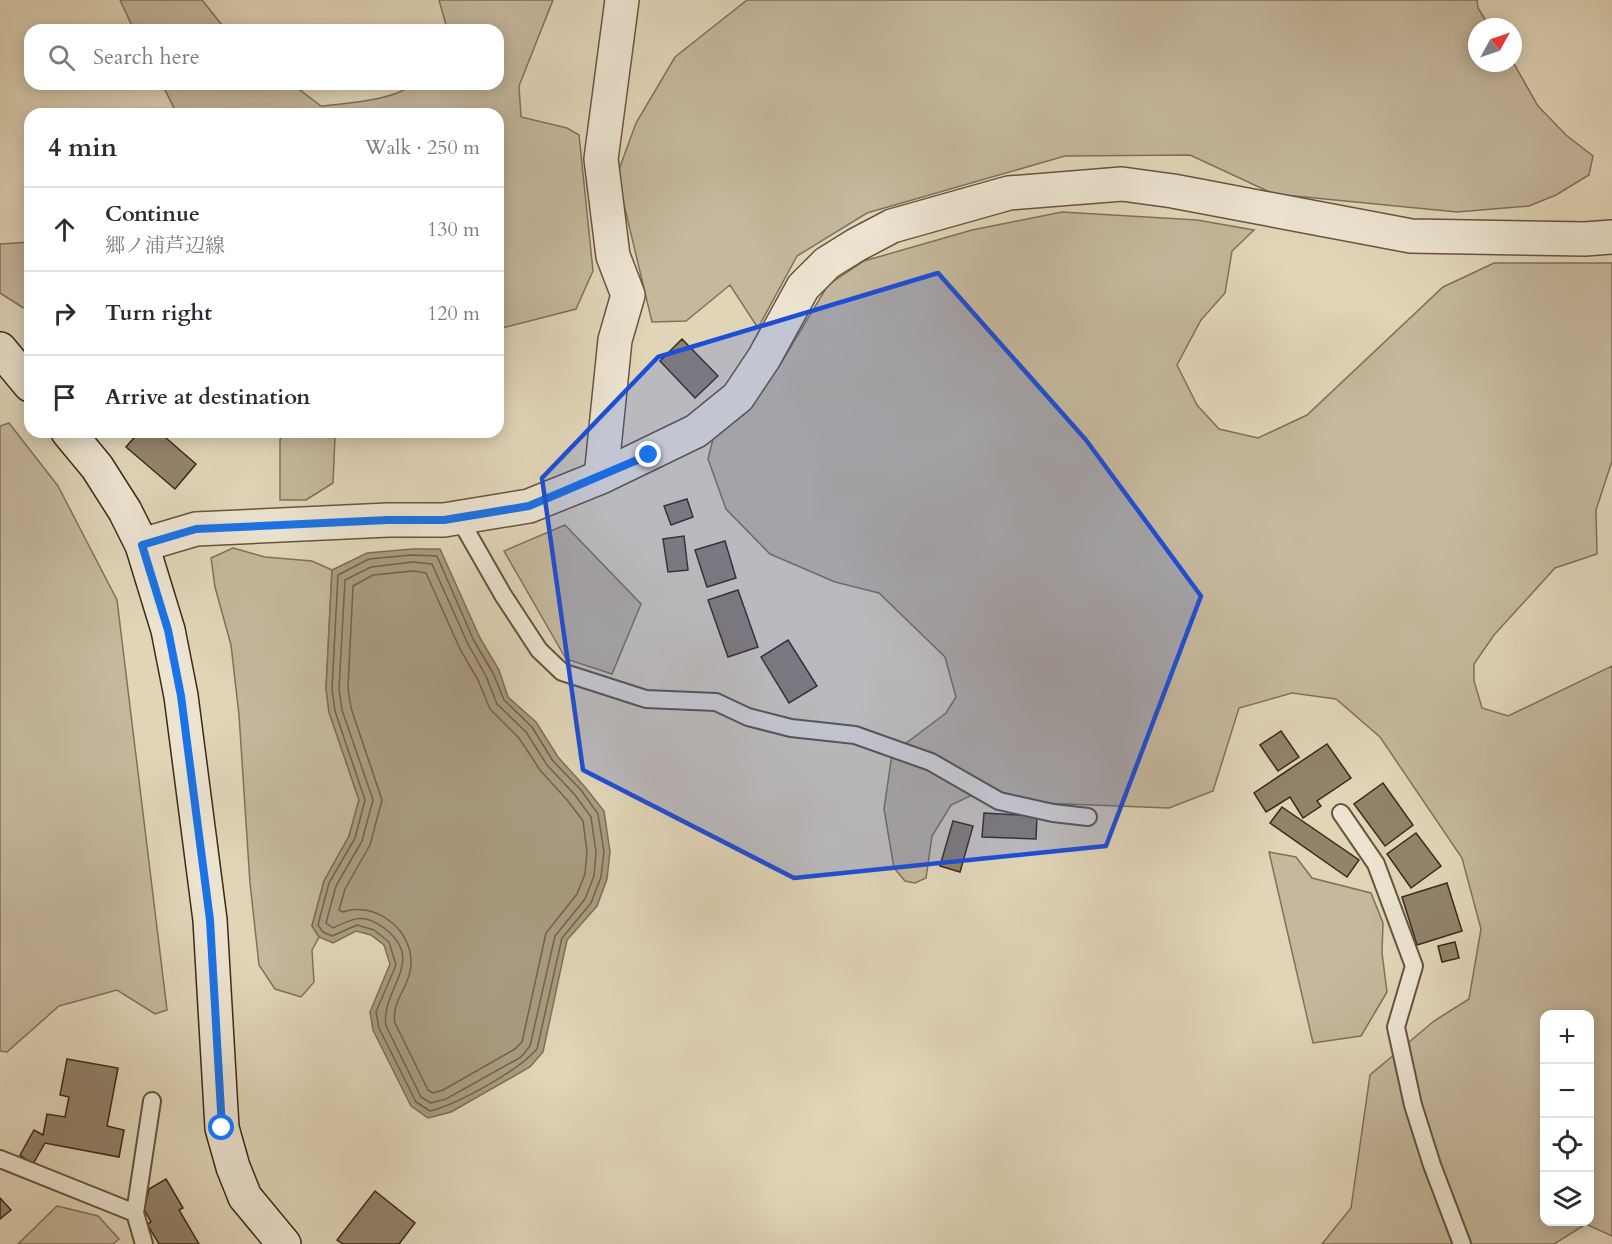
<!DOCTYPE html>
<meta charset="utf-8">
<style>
body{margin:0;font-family:Cardo,"Noto Serif JP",serif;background:#f2f2f3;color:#2b2b33}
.controls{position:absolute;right:18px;bottom:18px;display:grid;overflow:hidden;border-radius:12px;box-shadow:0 3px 15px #0003}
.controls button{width:54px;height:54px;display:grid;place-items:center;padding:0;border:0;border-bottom:2px solid #e1e1e2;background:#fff;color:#2b2b33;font:30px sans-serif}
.compass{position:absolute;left:1468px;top:18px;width:54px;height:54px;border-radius:50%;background:#fff;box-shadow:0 3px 15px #0003;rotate:50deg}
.stop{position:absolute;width:18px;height:18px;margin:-14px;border:4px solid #1a73e8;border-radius:50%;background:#fff}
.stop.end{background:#1a73e8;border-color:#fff;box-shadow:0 2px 6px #0008}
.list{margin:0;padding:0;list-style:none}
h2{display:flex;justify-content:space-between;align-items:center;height:78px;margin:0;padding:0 24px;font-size:26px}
h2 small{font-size:20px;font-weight:400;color:#7c7c81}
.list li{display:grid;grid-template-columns:39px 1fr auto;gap:18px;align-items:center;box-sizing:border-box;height:84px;padding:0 24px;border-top:2px solid #e1e1e2}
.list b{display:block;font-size:22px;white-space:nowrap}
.list p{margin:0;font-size:20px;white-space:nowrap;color:#7c7c81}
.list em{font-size:20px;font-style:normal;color:#7c7c81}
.icon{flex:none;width:33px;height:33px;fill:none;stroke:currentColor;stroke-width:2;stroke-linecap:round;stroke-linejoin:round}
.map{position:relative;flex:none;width:1612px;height:1244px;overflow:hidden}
.search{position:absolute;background:#fff;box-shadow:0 3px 15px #0003;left:24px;top:24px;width:480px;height:66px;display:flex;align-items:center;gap:15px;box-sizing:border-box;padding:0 21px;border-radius:18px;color:#7c7c81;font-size:22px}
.panel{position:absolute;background:#fff;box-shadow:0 3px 15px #0003;left:24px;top:108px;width:480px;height:330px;border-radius:18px}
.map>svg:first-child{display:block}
.green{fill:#c5b89d;stroke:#80715a;stroke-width:1.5;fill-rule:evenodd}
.water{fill:#a99b81;stroke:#7d6e57;stroke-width:1.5}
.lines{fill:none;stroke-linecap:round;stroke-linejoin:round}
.shore{stroke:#72624c;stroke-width:1.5}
.building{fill:#92836b;stroke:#3c2a17;stroke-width:1.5}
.service-casing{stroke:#65553f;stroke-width:20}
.minor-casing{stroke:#65553f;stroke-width:36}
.secondary-casing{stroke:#3c2a17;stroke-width:36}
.service{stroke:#ece4d1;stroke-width:16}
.minor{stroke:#ece4d1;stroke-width:33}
.secondary{stroke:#ece4d1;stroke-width:33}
.route{stroke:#1a73e8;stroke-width:8}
.marked{fill:#1d4ed8;fill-opacity:0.2;stroke:#1d4ed8;stroke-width:4.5;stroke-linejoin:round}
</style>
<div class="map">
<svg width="1612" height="1244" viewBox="0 0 1612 1244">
<rect width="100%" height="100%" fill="#e1d5b8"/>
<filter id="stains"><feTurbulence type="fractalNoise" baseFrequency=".00333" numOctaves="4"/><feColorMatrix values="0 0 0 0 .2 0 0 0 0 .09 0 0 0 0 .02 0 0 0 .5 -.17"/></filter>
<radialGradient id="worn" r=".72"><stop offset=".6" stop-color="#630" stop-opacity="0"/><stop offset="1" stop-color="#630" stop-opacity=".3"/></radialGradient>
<!-- green -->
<path class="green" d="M120 0H202L226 30H134Z
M439 0H553L519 86 521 117 567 128 579 135 593 271 576 309 498 329V114H177L162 84H292L321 106C343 104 397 100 412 84H498V30H444L446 25Z
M747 0H1477L1478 8 1490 27H1477V63L1513 62 1538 106 1566 135 1593 156 1589 175 1556 195 1529 206 1457 212 1274 194 1190 155 1065 156 867 213 797 256 758 328 730 285 686 321 652 322 617 175 636 123 675 57Z
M1062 212 1197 220 1254 230 1232 251 1225 293 1201 320 1177 365 1197 405 1219 429 1258 438 1307 415 1443 287 1494 263H1612V461L1596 510 1597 554 1555 568 1494 635 1474 664V681L1482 708 1508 716 1612 666V1236L1586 1224 1554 1244H1322L1351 1208 1370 1075 1434 1021 1469 999 1481 929 1462 858 1380 737 1336 699 1292 693 1239 708 1213 791 1169 808 1040 803 987 788 951 805 932 836 926 878 915 883 905 881 894 868 884 809 892 754 946 713 956 697 945 657 879 593 835 582 770 554 726 509 708 459 713 439 778 368 828 285 864 261 972 230ZM1544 1014H1590V1222H1544Z
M30 242V310L22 307 0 293V244Z
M9 423 58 486 117 600 167 1010 155 1014 117 990 59 1006 7 1052 0 1051V426Z
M283 432H337L335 437 333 483 306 500H280V440Z
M565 525 641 604 612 674 566 659 504 551Z
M233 548 265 557 312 561 332 570 326 689 329 712 359 800 349 836 324 881 312 926 319 937 312 950 314 982 301 997 275 989 259 965 250 883 239 715 231 645 215 587 211 558Z
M1269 852 1296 857 1312 878 1371 893 1383 923 1382 953 1387 992 1361 1036 1313 1043Z
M57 1206 98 1216 119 1239 113 1244H18Z"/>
<!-- water -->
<path class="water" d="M412 549H440L480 638 499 670 508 697 536 722 558 757 585 787 604 811 610 852 607 879 597 906 567 940 543 1052 530 1067 451 1112 428 1118 411 1106 373 1030 370 1012 390 964 384 945 371 935 356 931 333 943 319 937 312 926 324 881 349 836 359 800 329 712 326 689 332 570 367 553Z"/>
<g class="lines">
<!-- shore -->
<path class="shore" d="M412 555 437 556 474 641 493 673 504 700 532 727 553 761 581 790 598 814 604 852 601 877 591 903 562 938 537 1049C518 1071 458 1104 430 1111L416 1102 379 1028 376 1012 396 965 389 942 374 930 357 925 332 936 323 932 318 925 329 883 355 838 365 800 335 711 332 689 338 575 369 559Z
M413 562 432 564 468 644 486 676 497 704 526 732 547 765 575 795 591 817 596 852 594 876 585 899 555 936 530 1046 521 1057 446 1099 431 1103 421 1097 386 1026C380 989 428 961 384 928 364 913 353 918 333 928L326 923 336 886 362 841 373 800 342 710 339 689 345 580 371 567Z
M413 571 426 573 460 649 478 680 490 709 519 738 540 770 568 801 583 821 587 852 585 874 577 894 546 933 522 1042 515 1049 443 1090 433 1093 428 1090 395 1023C390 996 419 982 409 948 404 934 398 927 387 919 375 910 357 907 343 912L339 910 345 889 370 845 382 800 351 708 348 688 353 586 373 575Z"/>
</g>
<!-- building -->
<path class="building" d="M682 339 718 376 695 398 660 361Z
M139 432H159L196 464 175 489 126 447Z
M687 499 693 517 671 525 664 506Z
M684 536 688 570 668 572 663 539Z
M725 541 736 578 707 587 695 550Z
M738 590 758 647 728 657 708 600Z
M788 640 817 686 789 703 761 657Z
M1281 731 1299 757 1278 771 1260 745Z
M1327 744 1351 778 1317 801 1321 806 1303 818 1290 797 1266 812 1254 793Z
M1383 783 1413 825 1385 846 1354 804Z
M1282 807 1359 860 1347 877 1270 823Z
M984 813 1037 816 1036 839 982 837Z
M953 821 973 826 960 872 940 866Z
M1416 833 1441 866 1411 888 1387 854Z
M1447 883 1462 931 1417 945 1402 897Z
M1455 942 1459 958 1442 962 1438 946Z
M67 1059 118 1068 107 1126 124 1130 119 1157 45 1143 33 1164 20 1155 34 1130 43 1135 47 1114 65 1117 69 1097 60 1095Z
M166 1179 183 1208 179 1210 199 1244H159L147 1224 151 1222 144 1209 149 1189Z
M375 1191 415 1223 399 1244H343L337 1240Z
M0 1198 11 1210 0 1219Z"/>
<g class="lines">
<!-- service casing -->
<g class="service-casing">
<path id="service" d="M459 518 503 595 539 650 562 672 646 699 716 702 748 717 791 728 855 735 931 762 999 801 1053 813 1088 817
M1341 813 1376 864 1414 966 1396 1027 1413 1105 1432 1165 1462 1244
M0 1159 135 1213
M144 1244 135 1213 152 1101"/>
</g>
<!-- minor casing -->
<g class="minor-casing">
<path id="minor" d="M601 477 615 340 628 295 613 256 601 159 622 0
M142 545 196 529 388 520H444L529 506 601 477 696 431 738 397 764 358 803 287 827 263 856 245 892 226 1009 193 1122 184 1173 191 1411 236 1585 239 1612 237"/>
</g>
<!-- secondary casing -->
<g class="secondary-casing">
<path id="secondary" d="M0 349 30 385
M68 432 97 467 125 511 142 545 168 630 181 696 210 920 222 1128 233 1167 245 1197 284 1244"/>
</g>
<!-- service -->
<use href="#service" class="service"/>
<!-- minor -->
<use href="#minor" class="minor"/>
<!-- secondary -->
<use href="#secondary" class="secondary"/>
</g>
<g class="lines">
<!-- route -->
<path class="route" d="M222 1128 210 920 181 696 168 630 142 545 196 529 388 520H444L529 506 649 455"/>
</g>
<!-- marked area -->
<path class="marked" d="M938 273 1086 440 1201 596 1106 846 794 878 583 770 542 478 658 357Z"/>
<rect width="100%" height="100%" filter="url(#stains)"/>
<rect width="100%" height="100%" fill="url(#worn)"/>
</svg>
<div class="controls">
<button>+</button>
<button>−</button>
<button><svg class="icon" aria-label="locate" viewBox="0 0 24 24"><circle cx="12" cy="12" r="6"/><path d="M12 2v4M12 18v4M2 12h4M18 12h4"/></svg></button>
<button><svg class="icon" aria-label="layers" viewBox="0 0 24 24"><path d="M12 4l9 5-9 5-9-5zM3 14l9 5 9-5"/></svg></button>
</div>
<svg class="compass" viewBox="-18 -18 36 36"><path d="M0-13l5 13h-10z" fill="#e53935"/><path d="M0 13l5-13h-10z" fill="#7c7c81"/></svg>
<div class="stop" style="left:222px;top:1128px"></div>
<div class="stop end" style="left:649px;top:455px"></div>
<div class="search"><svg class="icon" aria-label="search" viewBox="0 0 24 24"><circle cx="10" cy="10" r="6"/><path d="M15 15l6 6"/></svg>Search here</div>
<section class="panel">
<h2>4 min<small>Walk · 250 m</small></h2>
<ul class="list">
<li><svg class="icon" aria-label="ahead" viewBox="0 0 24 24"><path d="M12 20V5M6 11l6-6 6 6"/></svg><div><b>Continue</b><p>郷ノ浦芦辺線</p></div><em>130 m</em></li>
<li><svg class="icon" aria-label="right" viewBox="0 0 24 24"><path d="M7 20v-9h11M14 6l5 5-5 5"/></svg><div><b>Turn right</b></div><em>120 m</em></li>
<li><svg class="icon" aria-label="arrive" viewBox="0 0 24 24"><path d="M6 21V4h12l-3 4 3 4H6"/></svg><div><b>Arrive at destination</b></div></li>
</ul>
</section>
</div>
